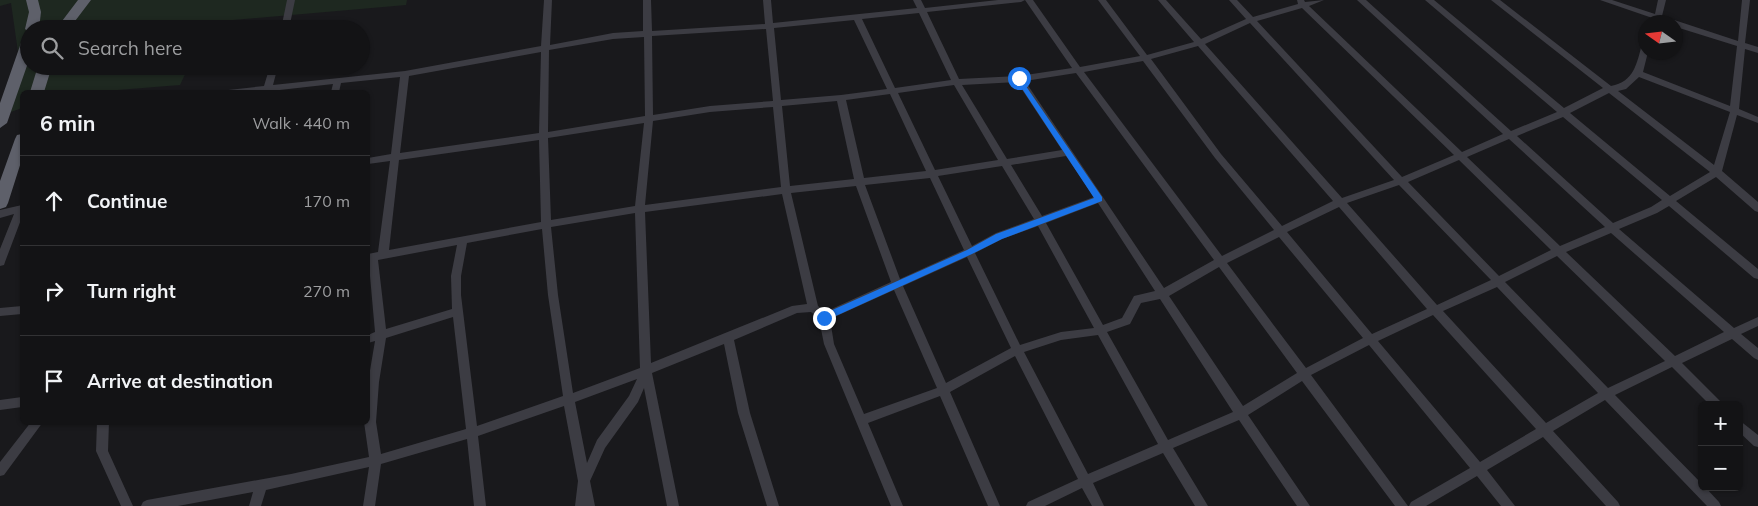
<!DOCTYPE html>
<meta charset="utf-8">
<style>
body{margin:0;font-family:Mulish,sans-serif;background:#202022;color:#f1f3f6}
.controls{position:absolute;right:15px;bottom:15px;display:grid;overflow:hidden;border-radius:8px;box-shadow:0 1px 4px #0004}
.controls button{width:45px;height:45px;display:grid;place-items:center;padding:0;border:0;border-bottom:1px solid #323234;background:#131315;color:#f1f3f6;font:25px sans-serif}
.compass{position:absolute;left:1638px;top:15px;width:45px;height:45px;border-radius:50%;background:#131315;box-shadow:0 1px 4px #0004;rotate:284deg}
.stop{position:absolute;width:15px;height:15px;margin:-11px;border:4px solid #1a73e8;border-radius:50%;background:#fff}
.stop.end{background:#1a73e8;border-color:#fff;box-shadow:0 1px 5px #0008}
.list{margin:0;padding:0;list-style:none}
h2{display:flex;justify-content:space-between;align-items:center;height:65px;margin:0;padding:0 20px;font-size:21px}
h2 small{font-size:16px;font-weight:400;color:#9d9ea0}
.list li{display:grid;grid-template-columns:32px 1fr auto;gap:15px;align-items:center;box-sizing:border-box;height:90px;padding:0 20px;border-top:1px solid #323234}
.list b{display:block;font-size:19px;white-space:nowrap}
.list em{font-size:16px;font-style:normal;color:#9d9ea0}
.icon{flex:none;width:28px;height:28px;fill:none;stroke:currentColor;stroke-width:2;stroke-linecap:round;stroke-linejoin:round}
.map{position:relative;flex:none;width:1758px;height:506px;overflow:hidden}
.search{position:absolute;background:#131315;box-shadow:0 1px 4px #0004;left:20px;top:20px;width:350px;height:55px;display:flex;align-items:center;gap:12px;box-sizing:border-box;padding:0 18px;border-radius:28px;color:#9d9ea0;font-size:19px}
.panel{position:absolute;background:#131315;box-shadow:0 1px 4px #0004;left:20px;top:90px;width:350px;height:335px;border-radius:8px}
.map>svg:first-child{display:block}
.green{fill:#1e2820}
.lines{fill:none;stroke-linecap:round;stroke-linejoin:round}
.minor{fill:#3c3c43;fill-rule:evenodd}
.trunk{fill:#5e606a;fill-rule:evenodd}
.route{fill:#1a73e8}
</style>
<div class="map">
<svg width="1758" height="506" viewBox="0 0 1758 506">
<rect width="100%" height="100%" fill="#19191c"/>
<!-- green -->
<path class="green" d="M0 0H407L406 5 210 22 207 29H29V66H189L180 85 93 92H22V108L0 116 18 52 11 3 0 6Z"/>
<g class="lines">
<!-- minor -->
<path class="minor" d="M287 0H295L289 29H281Z
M544 0H552L550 45 613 33 643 31V0H651L652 31 765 24 763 0H771L773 23 917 8 913 0H921L925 8 998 0H1025L1021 2 927 12 959 79 1019 76 1072 68 1025 0H1033L1080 67 1140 56 1098 0H1106L1147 55 1194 42 1158 0H1166L1201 39 1246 19 1229 0H1237L1253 17 1298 4 1297 0H1304L1305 2 1324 0 1309 6 1462 152 1503 134 1357 0H1366L1511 131 1557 112 1425 0H1434L1564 108 1603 88 1491 0H1500L1611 86C1634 82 1637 63 1642 44L1646 41V52H1648L1643 72 1730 106 1737 46 1676 27V22H1664L1600 0H1612L1655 14 1658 0H1666L1662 16 1738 41 1742 0H1750L1745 43 1758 47V53L1745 49 1739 109 1758 117V123L1737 115 1722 171 1758 202V212L1755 211 1716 177 1676 201 1758 269V279L1754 278 1669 206 1657 213 1619 229 1734 328 1758 317V326L1741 334 1758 348V360L1754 358 1732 339 1682 363 1724 405H1710L1672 367 1615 395 1702 484V487H1705L1719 502 1721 506H1707L1605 400 1553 431 1618 502 1620 506H1606L1543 437 1487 470 1515 506H1501L1477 476 1426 506H1409L1411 502 1470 468 1369 345 1311 375 1408 506H1395L1302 381 1248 415 1310 506H1297L1239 420 1173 448 1208 506H1195L1163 453 1093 483 1104 506H1092L1082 488 1045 506H1026L1028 502 1078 479 1015 356 950 392 1000 506H988L940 396 868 423 903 506H891L824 344 819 319 811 312 797 313 734 340 750 413 779 506H767L738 413 724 344 652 373 679 506H667L644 388 638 402 605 448 590 481 595 506H575L578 481 564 406 478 436 486 506H474L467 439 381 464 375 506H363L369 467 266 490 261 506H249L253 492 178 506H141L143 502 147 500 291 474 369 457 364 422H368V382L375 341 368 343V335L375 332 368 254 378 252 390 161 368 164V158L391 154 400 77 341 83 339 92H331L333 84 271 91 270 92H227L228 90 264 86 270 66H278L273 85 405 71 541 46ZM1302 8 1454 155 1402 177 1257 21ZM919 13 951 80 895 88 862 19ZM854 20 887 89 841 95 781 100 774 28ZM1250 23 1394 180 1342 198 1205 44ZM766 29 773 101 710 106 653 115 652 36ZM644 37 645 116 548 132 549 50 613 39ZM1198 46 1333 201 1282 226 1221 154 1151 59ZM541 52 539 133 400 153 409 76ZM1143 61 1215 158 1274 230 1222 256 1084 72ZM1076 73 1214 260 1164 288 1025 81ZM1639 77 1730 112 1714 165 1618 91 1626 89ZM1017 82 1062 150 1007 159 962 85ZM954 85 998 160 935 170 898 93ZM1609 93 1710 172 1670 196 1570 113ZM890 94 926 171 864 178 846 100ZM837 101 854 179 790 186 782 106ZM773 107 781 187 645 205 653 121 710 112ZM1563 117 1662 200 1651 207 1613 223 1517 136ZM644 123 635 206 551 220 548 138ZM1509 139 1605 227 1560 246 1467 157ZM539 140 541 222 389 250 399 160ZM1066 156 1094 197 1042 216 1011 165ZM1459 160 1551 250 1499 276 1408 182ZM1002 166 1034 219 996 233 972 246 938 176ZM930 178 964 250 900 279 865 185ZM1399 185 1491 280 1437 305 1347 203ZM856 186 891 282 825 312 818 306 791 193ZM782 194 807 304 792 306 651 363 645 212ZM1098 203 1155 291 1134 296 1122 318 1103 325 1046 223ZM1339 207 1427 309 1372 334 1287 232ZM635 213 640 368 573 393 558 295 551 227ZM1038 226 1094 328 1061 332 1020 345 975 253 1002 239ZM542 229 548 295 563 396 477 426 461 295V276L467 243ZM1611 233 1724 332 1675 356 1566 252ZM1279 237 1363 338 1306 368 1227 263ZM457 245 451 276 452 309 386 329 378 260ZM1557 256 1665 361 1608 388 1505 282ZM967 257 1011 348 946 383 903 286ZM1219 267 1297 373 1243 406 1169 296ZM1497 287 1598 393 1546 423 1443 311ZM894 290 937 388 864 414 834 344 830 319ZM1160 299 1233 412 1168 440 1107 332 1130 324 1141 303ZM1433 315 1536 429 1480 462 1378 341ZM453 317 466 429 381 454 376 422 379 382 386 338ZM1098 335 1158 444 1088 474 1024 352 1061 340ZM637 379 629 396 597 440 587 463 575 402Z
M22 205V217L5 262 4 265 0 266V249L14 214 0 218V210Z
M22 306V314L0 316V308Z
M22 397V407L0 410V400Z
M1739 420 1758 435V447L1754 446 1739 432Z
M31 422H43L4 475 0 476V462Z
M97 422H109L108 451 133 506H121L96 451Z"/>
<!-- trunk -->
<path class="trunk" d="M26 0H38L41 12 39 29H29V32L25 29 29 12Z
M78 0H91L69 29H56Z
M29 36V60L7 123 0 128V103L22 40Z
M38 66H52L44 92H30Z
M22 134V159L8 203 6 207 0 209V181L15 139 17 135Z"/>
</g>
<!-- route -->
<path class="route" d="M1019 76 1102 197V201L1002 239 972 254 827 320H821V315L967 250 996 234 1094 198 1015 78Z"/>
</svg>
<div class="controls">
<button>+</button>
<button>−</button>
</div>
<svg class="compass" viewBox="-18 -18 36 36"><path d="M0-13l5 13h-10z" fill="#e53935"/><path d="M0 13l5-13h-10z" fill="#9d9ea0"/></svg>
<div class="stop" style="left:1019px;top:78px"></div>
<div class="stop end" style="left:824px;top:318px"></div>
<div class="search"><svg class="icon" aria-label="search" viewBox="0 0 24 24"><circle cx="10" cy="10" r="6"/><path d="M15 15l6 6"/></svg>Search here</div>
<section class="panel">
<h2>6 min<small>Walk · 440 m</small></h2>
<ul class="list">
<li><svg class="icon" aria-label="ahead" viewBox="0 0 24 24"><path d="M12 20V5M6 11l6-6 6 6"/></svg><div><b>Continue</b></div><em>170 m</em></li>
<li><svg class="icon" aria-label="right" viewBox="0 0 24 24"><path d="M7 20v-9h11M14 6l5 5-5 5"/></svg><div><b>Turn right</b></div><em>270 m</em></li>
<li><svg class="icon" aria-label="arrive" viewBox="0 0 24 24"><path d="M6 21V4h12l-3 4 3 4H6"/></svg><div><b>Arrive at destination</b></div></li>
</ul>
</section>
</div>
